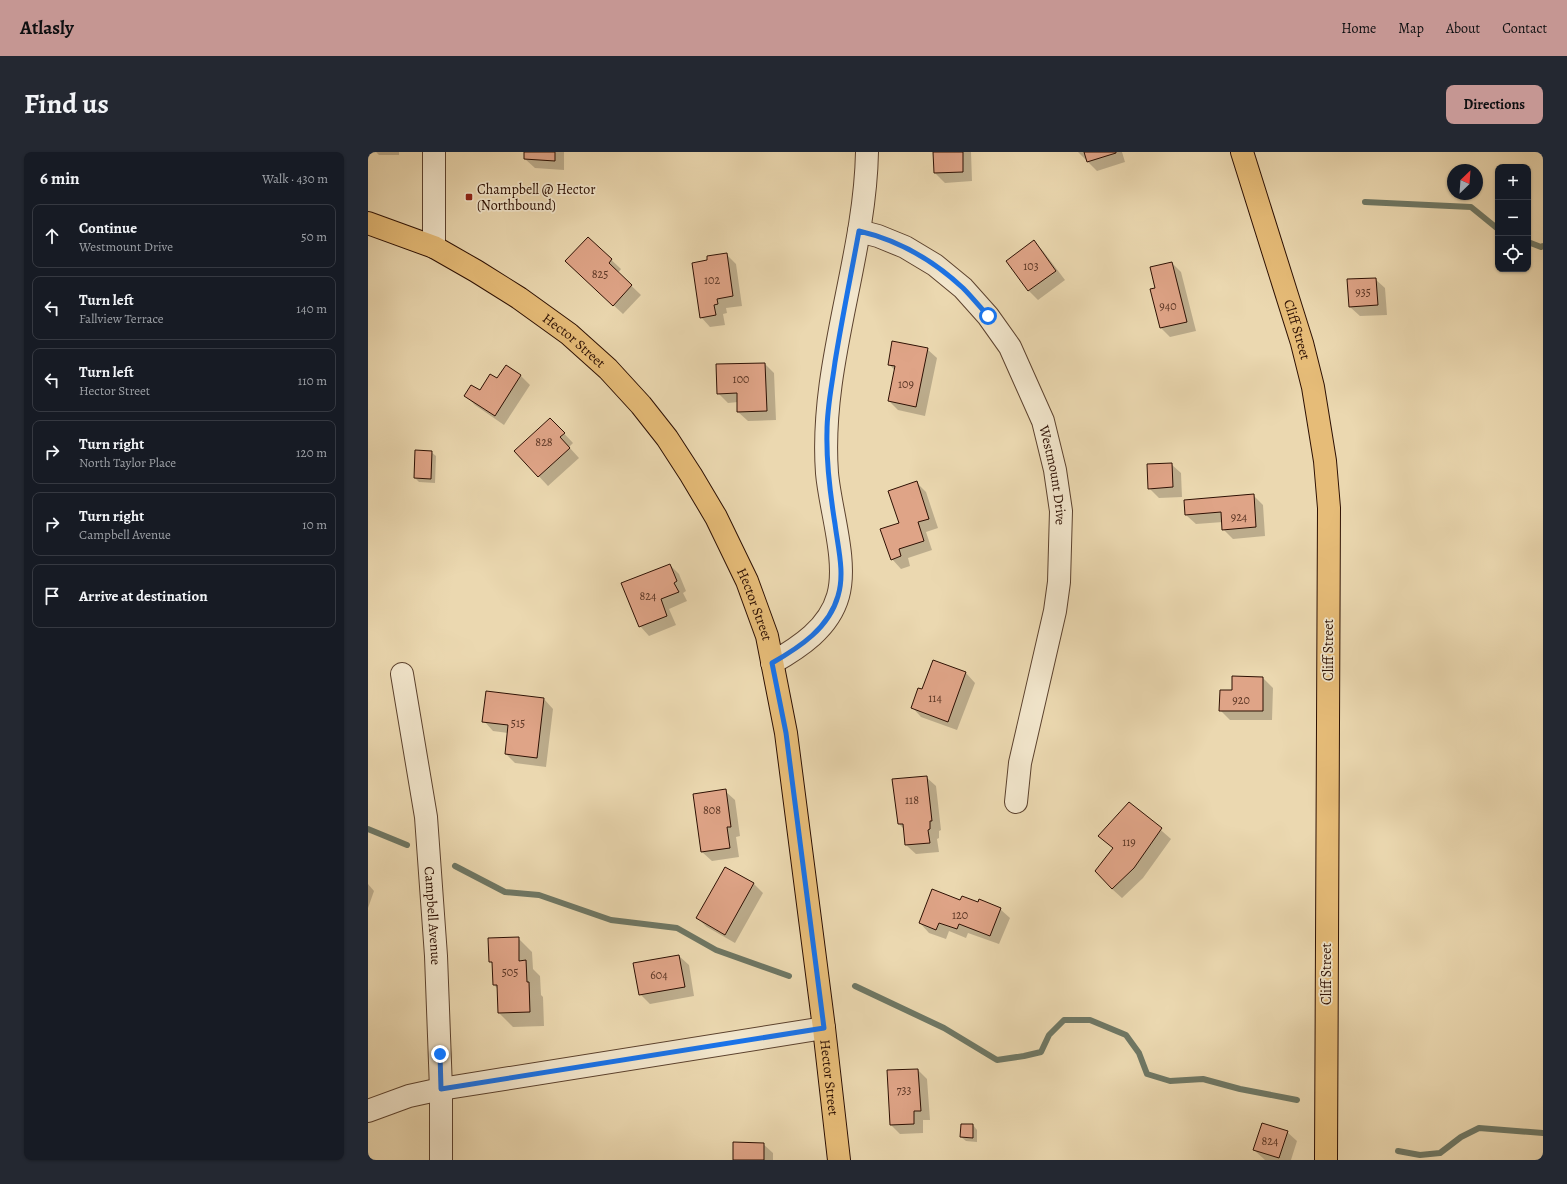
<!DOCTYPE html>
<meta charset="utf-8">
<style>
body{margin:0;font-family:Alegreya,serif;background:#242831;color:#f1f3f6}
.controls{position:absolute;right:12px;top:12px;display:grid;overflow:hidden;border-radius:8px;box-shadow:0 1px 3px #0004}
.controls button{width:36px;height:36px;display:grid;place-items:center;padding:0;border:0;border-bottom:1px solid #363941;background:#171b24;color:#f1f3f6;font:20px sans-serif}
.compass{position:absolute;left:1079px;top:12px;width:36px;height:36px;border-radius:50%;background:#171b24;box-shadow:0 1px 3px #0004;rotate:25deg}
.stop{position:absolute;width:12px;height:12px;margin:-9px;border:3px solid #1a73e8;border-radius:50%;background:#fff}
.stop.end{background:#1a73e8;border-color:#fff;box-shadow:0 1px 4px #0008}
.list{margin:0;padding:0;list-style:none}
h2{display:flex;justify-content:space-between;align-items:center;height:52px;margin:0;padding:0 16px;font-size:17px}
h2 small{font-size:13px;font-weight:400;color:#9ea1a6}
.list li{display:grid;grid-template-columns:26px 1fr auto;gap:12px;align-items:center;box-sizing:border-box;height:64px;margin:0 8px 8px;padding:0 8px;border:1px solid #363941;border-radius:8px}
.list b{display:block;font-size:15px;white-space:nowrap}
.list p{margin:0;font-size:13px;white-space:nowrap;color:#9ea1a6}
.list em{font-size:13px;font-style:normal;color:#9ea1a6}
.icon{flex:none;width:22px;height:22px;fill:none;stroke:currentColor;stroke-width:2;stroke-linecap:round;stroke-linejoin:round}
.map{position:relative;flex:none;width:1175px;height:1008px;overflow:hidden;border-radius:8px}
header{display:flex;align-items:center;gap:24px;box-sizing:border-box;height:56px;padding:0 20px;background:#c59692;color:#111}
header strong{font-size:19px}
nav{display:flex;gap:22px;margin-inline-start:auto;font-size:14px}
.intro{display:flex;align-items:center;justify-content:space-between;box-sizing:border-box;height:96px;padding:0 24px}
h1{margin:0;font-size:28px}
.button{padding:10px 18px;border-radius:8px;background:#c59692;color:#111;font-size:14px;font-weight:700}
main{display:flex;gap:24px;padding:0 24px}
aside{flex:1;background:#171b24;border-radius:8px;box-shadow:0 1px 3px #0004}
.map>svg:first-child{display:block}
.shadow{fill:#0003}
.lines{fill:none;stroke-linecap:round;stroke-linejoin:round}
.stream{stroke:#6e7764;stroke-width:6}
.building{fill:#dfa487;stroke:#2d1003}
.minor-casing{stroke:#5c422e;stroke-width:24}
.major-casing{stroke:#2d1003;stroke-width:24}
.minor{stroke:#f2e6cc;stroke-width:22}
.major{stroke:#e6bc78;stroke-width:22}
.route{stroke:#1a73e8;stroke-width:5}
.poi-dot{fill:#8f2418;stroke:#f2e6cc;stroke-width:1.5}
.labels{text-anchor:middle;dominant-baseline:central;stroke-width:3.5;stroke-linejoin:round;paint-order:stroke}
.number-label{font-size:12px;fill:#5a3524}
.poi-label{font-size:14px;fill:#2d1003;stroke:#f2e6cc;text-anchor:start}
.street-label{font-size:14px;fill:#2d1003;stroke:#f2e6cc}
</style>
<header>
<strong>Atlasly</strong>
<nav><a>Home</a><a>Map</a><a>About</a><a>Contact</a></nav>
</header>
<div class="intro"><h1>Find us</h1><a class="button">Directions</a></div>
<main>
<aside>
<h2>6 min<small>Walk · 430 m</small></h2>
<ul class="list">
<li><svg class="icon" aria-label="ahead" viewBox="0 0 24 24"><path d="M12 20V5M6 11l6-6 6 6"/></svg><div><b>Continue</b><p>Westmount Drive</p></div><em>50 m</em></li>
<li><svg class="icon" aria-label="left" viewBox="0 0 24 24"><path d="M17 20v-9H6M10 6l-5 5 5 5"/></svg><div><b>Turn left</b><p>Fallview Terrace</p></div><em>140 m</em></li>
<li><svg class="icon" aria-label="left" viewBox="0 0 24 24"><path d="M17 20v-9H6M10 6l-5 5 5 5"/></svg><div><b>Turn left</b><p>Hector Street</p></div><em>110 m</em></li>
<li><svg class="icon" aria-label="right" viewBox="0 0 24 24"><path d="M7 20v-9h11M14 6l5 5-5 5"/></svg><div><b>Turn right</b><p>North Taylor Place</p></div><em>120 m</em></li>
<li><svg class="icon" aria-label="right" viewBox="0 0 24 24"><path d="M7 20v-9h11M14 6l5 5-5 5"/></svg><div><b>Turn right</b><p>Campbell Avenue</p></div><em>10 m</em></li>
<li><svg class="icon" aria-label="arrive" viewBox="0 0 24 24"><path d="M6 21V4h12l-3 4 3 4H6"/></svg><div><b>Arrive at destination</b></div></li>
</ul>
</aside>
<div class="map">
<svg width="1175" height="1008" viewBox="0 0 1175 1008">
<rect width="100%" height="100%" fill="#ebd8b0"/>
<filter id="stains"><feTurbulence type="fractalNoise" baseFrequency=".005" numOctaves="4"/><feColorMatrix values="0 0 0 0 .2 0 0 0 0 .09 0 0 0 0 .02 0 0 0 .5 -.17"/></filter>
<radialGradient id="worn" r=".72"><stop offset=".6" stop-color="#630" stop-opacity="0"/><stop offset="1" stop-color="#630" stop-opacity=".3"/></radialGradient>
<!-- shadow -->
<path class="shadow" d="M8 0H31V3H11Z
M157 0H196V18L167 16 157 7Z
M566 0H603L604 29 577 31 567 21Z
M710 0H754L757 10 729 19Z
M220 86 253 117 250 121 273 143 255 162 208 119Z
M666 90 675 99 697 128 670 148 661 139 639 109Z
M358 102 368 112 374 154 358 156 359 161 355 162 357 173 342 175 333 165 341 109Z
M804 111 813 120 828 179 802 185 793 176 789 137Z
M1007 127 1017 136 1019 163 992 164 982 155Z
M559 197 569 206 557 264 530 258 521 249 527 219 521 212Z
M397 212 406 221 408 268 380 269 370 260V250L360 251 350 241Z
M138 214 153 224 162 233 136 273 107 253 98 244 112 240 129 228Z
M192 277 205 291 201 295 211 306 180 334 147 299Z
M63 300 68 304 67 331 51 330 47 326Z
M803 312 813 321 814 345 791 346 781 336Z
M548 330 558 340 570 376 558 380 564 398 540 406 542 414 533 417 524 407Z
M885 343 895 353 897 384 865 387 855 377V370L828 372 818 363Z
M302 413 311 422 318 439 315 441 319 449 301 457 308 473 281 484 272 474Z
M565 509 598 521 607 531 589 578 553 565 544 555 554 538Z
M865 525 895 526 905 536 904 568H862L852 558 865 539Z
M176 547 185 557 178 615 147 611 138 602 140 581 125 579 116 569Z
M558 625 568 634 573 678 571 679V686L569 687 571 700 548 702 538 693 537 678 531 672Z
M357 639 367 648 372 684 368 685 371 705 344 709 334 700Z
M762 651 803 687 775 726 754 746 744 737 746 697 732 684Z
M358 716 386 732 395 741 367 791 339 775 329 766Z
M0 732 6 739 0 756Z
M593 749 610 751 632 757 642 766 631 792 600 781 598 786 581 779 578 787 561 781 552 771Z
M150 786 164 800 165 817 172 824 173 843 175 845 176 874 145 875 131 861 130 837 126 833 125 813 122 809Z
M311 804 321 813 326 844 282 852 272 842Z
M550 918 559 927 562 968H555V981L532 982 523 973Z
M605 973 609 978V990L598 989 593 985Z
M919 980 929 989 923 1008H897L886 998Z
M395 992 405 1001V1008H366Z"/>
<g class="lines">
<!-- stream -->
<path class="stream" d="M997 50 1103 55 1130 77
M1160 90 1173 95 1175 94
M0 677 39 693
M87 714 137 740 171 743 243 768 309 776 348 798 421 824
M487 834 576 876 629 908 656 904 673 900 681 883 696 868H722L758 883 771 901 779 922 802 929 835 927 872 937 929 948
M1030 999 1052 1003 1072 1001 1093 985 1111 976 1175 981"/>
</g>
<!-- building -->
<path class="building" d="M156 0H187V9L156 7Z
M565 0H595V20L566 21Z
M716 0H748V1L719 10Z
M220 85 244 107 241 111 264 133 245 154 197 109Z
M666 88 688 119 660 139 638 109Z
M359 101 365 144 349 147 350 152 346 153 348 163 332 166 324 111 339 108V104Z
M804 110 819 170 792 176 782 137 787 136 782 115Z
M1008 126 1010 153 981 155 979 127Z
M524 189 560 196 548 255 520 249 527 214 520 213Z
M397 211 399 259 369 260V241L349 242 348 212Z
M138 213 153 223 127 264 96 244 103 233 112 238 122 222 129 226Z
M182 266 197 281 192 285 202 296 170 325 146 299Z
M47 298 64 299 63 327 46 326Z
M804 311 805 335 780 337 779 312Z
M549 329 561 367 550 370 556 389 531 397 533 404 523 408 512 377 531 371 520 339Z
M886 342 888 375 854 378 853 360 817 363 816 348Z
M302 412 309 429 306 431 311 440 293 447 299 464 271 475 253 431Z
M565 508 598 520 580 570 543 556 550 536 554 537Z
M864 524 895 525V559H851L852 538H864Z
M118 539 176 546 169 606 137 602 140 573 114 570Z
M559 624 564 669H562V677L560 678 562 691 537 693 535 672H530L524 627Z
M358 637 363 675H359L362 696 333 700 325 642Z
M761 650 794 676 766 716 744 737 727 719 745 696 730 684Z
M357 715 386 731 357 783 328 766Z
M564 737 592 748 594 744 610 750 611 747 633 756 622 784 591 772 589 777 571 771 568 778 551 771Z
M151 785V809L158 808 159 830H161L162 860 130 861 129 833H125L124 810H121L120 786Z
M311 803 317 835 271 843 265 811Z
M550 917 553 959H546V972L522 973 519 918Z
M894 971 920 979 911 1006 885 998Z
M593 972H605V986L592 985Z
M365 990 396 991V1008H365Z"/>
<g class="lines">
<!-- minor casing -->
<g class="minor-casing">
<g id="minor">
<path d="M66 0V95"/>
<path id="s1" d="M491 79 510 84 537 95 567 113 595 136 620 164 642 195 675 269 687 318 693 359 691 430 687 459 652 611 648 650"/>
<path d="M404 511C432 495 461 476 470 444 480 409 462 357 459 321 451 214 497 107 499 0"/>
<path id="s2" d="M34 522 58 665 68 804 73 937V1008"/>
<path d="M0 959 41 944 73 937 456 876"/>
</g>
</g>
<!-- major casing -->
<g class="major-casing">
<g id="major">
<path id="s3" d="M874 0 934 191 945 235 957 309 961 356 958 1008"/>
<path id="s4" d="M0 71 66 95 108 119 151 146 201 182 240 217 273 253 299 286 323 323 348 365 379 429 399 484 418 581 456 876 471 1008"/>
</g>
</g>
<!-- minor -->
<use href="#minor" class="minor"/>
<!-- major -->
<use href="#major" class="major"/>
</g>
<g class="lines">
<!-- route -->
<path class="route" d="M72 902 73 937 456 876 418 581 404 511C432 495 461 476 470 444 477 421 470 396 467 372 462 341 458 311 459 279 459 256 464 233 467 210 474 166 483 123 491 79 530 88 566 109 595 136 604 145 612 155 620 164"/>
</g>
<!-- markers -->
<rect class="poi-dot" x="97" y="41" width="8" height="8" rx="2"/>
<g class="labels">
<!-- number labels -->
<g class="number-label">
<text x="663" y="114">103</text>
<text x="232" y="122">825</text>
<text x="344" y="128">102</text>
<text x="995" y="140">935</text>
<text x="800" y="154">940</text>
<text x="373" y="227">100</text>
<text x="538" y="232">109</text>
<text x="176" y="290">828</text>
<text x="871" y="365">924</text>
<text x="280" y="444">824</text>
<text x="567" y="546">114</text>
<text x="873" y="548">920</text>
<text x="150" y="571">515</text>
<text x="544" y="648">118</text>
<text x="344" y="658">808</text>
<text x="761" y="690">119</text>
<text x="592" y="763">120</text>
<text x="142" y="820">505</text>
<text x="291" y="823">604</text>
<text x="536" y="938">733</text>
<text x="902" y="989">824</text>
</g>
<!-- poi labels -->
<g class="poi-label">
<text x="109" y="37">Champbell @ Hector<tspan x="109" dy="16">(Northbound)</tspan></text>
</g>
<!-- street labels -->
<g class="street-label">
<text stroke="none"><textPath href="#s3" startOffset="186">Cliff Street</textPath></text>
<text stroke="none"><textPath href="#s4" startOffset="239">Hector Street</textPath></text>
<text stroke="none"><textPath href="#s1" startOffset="332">Westmount Drive</textPath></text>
<text stroke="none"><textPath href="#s4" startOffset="563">Hector Street</textPath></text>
<text transform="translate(960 498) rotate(-90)">Cliff Street</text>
<text stroke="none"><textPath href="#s2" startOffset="244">Campbell Avenue</textPath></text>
<text transform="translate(958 822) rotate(-90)">Cliff Street</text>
<text stroke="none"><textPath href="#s4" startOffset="1043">Hector Street</textPath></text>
</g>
</g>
<rect width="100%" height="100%" filter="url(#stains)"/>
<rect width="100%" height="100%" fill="url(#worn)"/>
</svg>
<div class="controls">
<button>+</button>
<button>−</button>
<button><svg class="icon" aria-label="locate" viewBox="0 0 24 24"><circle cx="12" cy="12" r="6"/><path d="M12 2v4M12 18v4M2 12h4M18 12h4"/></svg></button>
</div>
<svg class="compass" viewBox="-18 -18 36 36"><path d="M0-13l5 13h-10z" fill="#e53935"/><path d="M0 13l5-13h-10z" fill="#9ea1a6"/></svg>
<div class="stop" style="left:620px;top:164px"></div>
<div class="stop end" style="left:72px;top:902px"></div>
</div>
</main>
